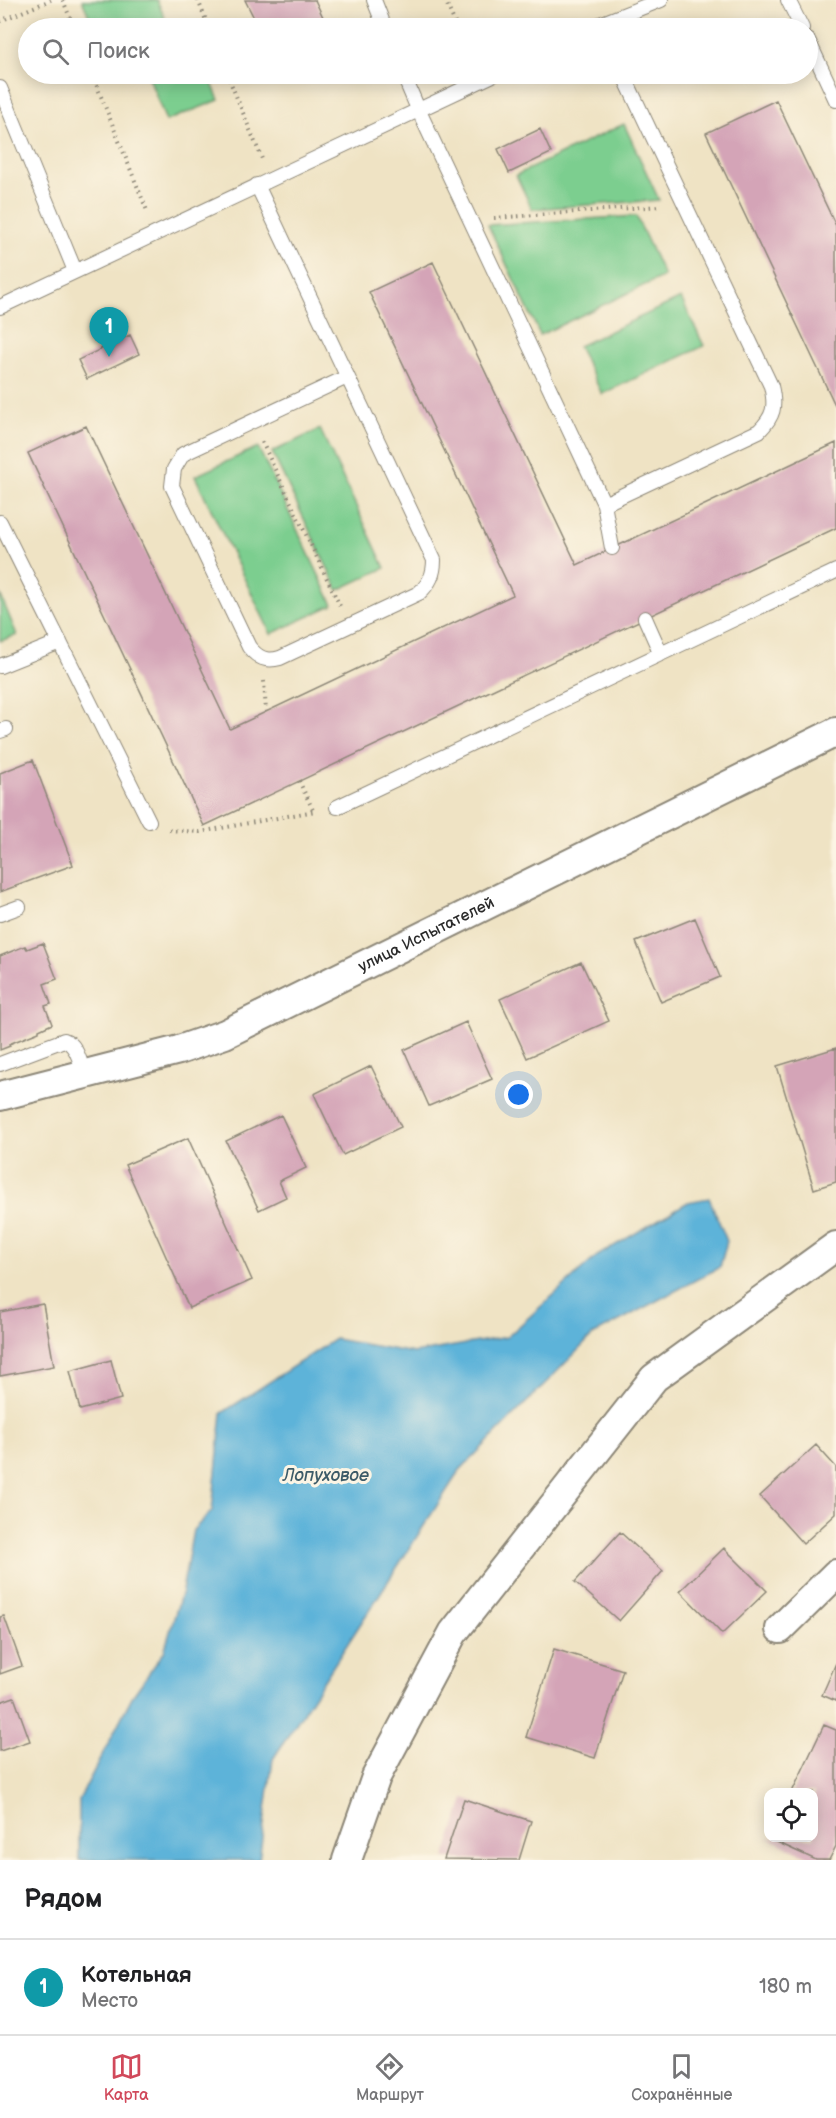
<!DOCTYPE html>
<html lang="ru">
<meta charset="utf-8">
<style>
body{margin:0;font-family:"Balsamiq Sans",sans-serif;background:#f6f6f6;color:#202124}
.controls{position:absolute;right:18px;bottom:18px;display:grid;overflow:hidden;border-radius:12px;box-shadow:0 3px 15px #0003}
.controls button{width:54px;height:54px;display:grid;place-items:center;padding:0;border:0;border-bottom:2px solid #e0e0e0;background:#fff;color:#202124;font:30px sans-serif}
.you{position:absolute;left:519px;top:1095px;width:21px;height:21px;margin:-15px;border:4px solid #fff;border-radius:50%;background:#1a73e8;box-shadow:0 0 0 9px #1a73e833}
.badge{display:grid;place-items:center;width:39px;height:39px;border-radius:50%;background:#d1495b;color:#fff;font-size:20px;font-weight:700}
.pin{position:absolute;translate:-50% -50px;filter:drop-shadow(0 2px 3px #0008)}
.pin::after{content:'';position:absolute;top:32px;width:21px;height:18px;background:inherit;clip-path:polygon(0 0,100% 0,50% 100%)}
.list{margin:0;padding:0;list-style:none}
h2{display:flex;justify-content:space-between;align-items:center;height:78px;margin:0;padding:0 24px;font-size:26px}
h2 small{font-size:20px;font-weight:400;color:#757577}
.list li{display:grid;grid-template-columns:39px 1fr auto;gap:18px;align-items:center;box-sizing:border-box;height:96px;padding:0 24px;border-top:2px solid #e0e0e0}
.list b{display:block;font-size:22px;white-space:nowrap}
.list p{margin:0;font-size:20px;white-space:nowrap;color:#757577}
.list em{font-size:20px;font-style:normal;color:#757577}
.icon{flex:none;width:33px;height:33px;fill:none;stroke:currentColor;stroke-width:2;stroke-linecap:round;stroke-linejoin:round}
.map{position:relative;flex:none;width:836px;height:1860px;overflow:hidden}
.search{position:absolute;background:#fff;box-shadow:0 3px 15px #0003;left:18px;right:18px;top:18px;height:66px;display:flex;align-items:center;gap:15px;box-sizing:border-box;padding:0 21px;border-radius:33px;color:#757577;font-size:22px}
.sheet{height:174px;background:#fff}
nav{display:flex;justify-content:space-around;align-items:center;box-sizing:border-box;height:84px;border-top:2px solid #e0e0e0;background:#fff;font-size:16px;color:#757577}
nav a{display:grid;justify-items:center;gap:3px}
nav .on{color:#d1495b}
.map>svg:first-child{display:block}
.green{fill:#7cce8f;stroke:#547c5d;stroke-width:1.5}
.water{fill:#5db3d9;stroke:#446f82;stroke-width:1.5}
.building{fill:#d4a4b7}
.lines{fill:none;stroke-linecap:round;stroke-linejoin:round}
.lane-casing{stroke:#8d8778;stroke-width:16}
.street-casing{stroke:#8d8778;stroke-width:32}
.path{stroke:#8d8778;stroke-width:4;stroke-dasharray:1.5 4.5;stroke-linecap:butt}
.lane{stroke:#fff;stroke-width:14}
.street{stroke:#fff;stroke-width:28}
.labels{text-anchor:middle;dominant-baseline:central;stroke-width:6;stroke-linejoin:round;paint-order:stroke}
.street-label{font-size:16px;fill:#2b2b2b;stroke:#fcf5e5}
.water-label{font-size:18px;font-style:italic;fill:#3c5b68;stroke:#fcf5e5}
</style>
<div class="map">
<svg width="836" height="1860" viewBox="0 0 836 1860">
<rect width="100%" height="100%" fill="#fcf5e5"/>
<filter id="ink" filterUnits="userSpaceOnUse"><feTurbulence type="fractalNoise" baseFrequency=".0167" numOctaves="2"/><feDisplacementMap in="SourceGraphic" scale="12" xChannelSelector="R" yChannelSelector="G"/><feConvolveMatrix kernelMatrix="1 2 1 2 8 2 1 2 1" color-interpolation-filters="sRGB"/></filter>
<filter id="wash" filterUnits="userSpaceOnUse"><feTurbulence type="fractalNoise" baseFrequency=".008" numOctaves="4" result="noise"/><feDisplacementMap in="SourceGraphic" scale="24" xChannelSelector="R" yChannelSelector="G"/><feGaussianBlur stdDeviation="1.35" result="paint"/><feColorMatrix in="noise" values="0 0 0 0 0 0 0 0 0 0 0 0 0 0 0 0 0 1.4 0 .05"/><feComposite in="paint" operator="in"/></filter>
<g filter="url(#wash)">
<rect width="100%" height="100%" fill="#efe3c4"/>
<!-- green -->
<path class="green" d="M82 0H157L169 28H94Z
M153 74H208L219 100 166 121 148 75Z
M624 124 659 200 532 209 516 175Z
M636 216 664 276 540 335 488 225Z
M681 298 704 346 602 394 578 346Z
M320 429 385 568 338 590 272 452Z
M258 447 333 605 271 634 195 476Z
M0 594 17 635 0 641Z"/>
<!-- water -->
<path class="water" d="M709 1198 727 1241 720 1267 593 1335 460 1470 273 1759 259 1860H79V1800L132 1697 164 1652 182 1591 193 1530 212 1511 222 1413 335 1339 414 1353 507 1337 597 1256 688 1202Z"/>
<g id="blocks">
<!-- building -->
<path class="building" d="M245 0H315L328 28H259Z
M776 100 836 226V407L706 133Z
M540 129 551 153 509 173 498 149Z
M433 262 577 565 836 443V528L204 826 28 453 86 426 230 729 513 595 369 292Z
M130 335 139 354 87 379 78 360Z
M33 760 73 865 0 892V773Z
M695 918 720 977 661 1002 636 942Z
M43 943 57 979 44 984 51 1004 45 1006 52 1024 39 1030V1032L9 1044 10 1046 0 1050V956L25 946 27 949Z
M581 962 609 1021 527 1058 500 999Z
M466 1022 492 1079 429 1106 404 1050Z
M836 1048V1182L814 1189 777 1066Z
M371 1066 401 1127 343 1155 314 1094Z
M281 1115 306 1168 279 1181 286 1197 259 1210 226 1141Z
M188 1138 252 1280 189 1308 125 1165Z
M43 1304 54 1366 0 1376V1312Z
M111 1360 121 1399 80 1410 70 1371Z
M816 1445 836 1467V1514L803 1544 760 1496Z
M620 1532 663 1571 619 1621 575 1582Z
M724 1548 767 1591 722 1634 680 1591Z
M4 1616 22 1666 0 1674V1617Z
M554 1649 623 1670 595 1758 526 1737Z
M836 1663V1701L822 1695Z
M14 1697 30 1741 0 1751V1702Z
M824 1725 836 1730V1846L829 1860H816L768 1838H814V1792H792Z
M464 1799 531 1821 519 1860 444 1859Z"/>
</g>
</g>
<g filter="url(#ink)">
<use href="#blocks" fill-opacity="0" stroke="#8d8778" stroke-width="1.5"/>
<g class="lines">
<!-- lane casing -->
<g class="lane-casing">
<path id="lane" d="M374 0 385 28
M788 0 802 28
M590 28 661 0
M808 40 836 100
M403 74 418 109 604 504 759 431C774 416 776 407 771 386L623 74
M0 88 75 271
M257 185 434 560C434 574 430 583 419 593L280 658C266 662 258 658 249 647L172 486 174 469 183 454 347 377
M0 307 495 74
M604 504 612 548
M0 522 149 821
M645 618 661 654
M0 666 60 642
M0 731 6 729
M337 807 836 571
M0 914 19 907
M0 1064 64 1040C77 1044 80 1063 85 1075"/>
</g>
<!-- street casing -->
<g class="street-casing">
<g id="street">
<path id="s1" d="M0 1096 179 1050 225 1034 836 732"/>
<path d="M780 1629 836 1574"/>
<path d="M347 1860 376 1777 453 1633 654 1378 836 1246"/>
</g>
</g>
<!-- path -->
<path class="path" d="M63 0 74 28
M198 0 209 28
M445 0 457 28
M0 21 51 0
M92 74 148 213
M227 74 262 159
M494 218 660 206
M262 442 340 606
M264 681 266 712
M299 781 313 810
M169 830 200 832 315 811"/>
<!-- lane -->
<use href="#lane" class="lane"/>
<!-- street -->
<use href="#street" class="street"/>
</g>
</g>
<g class="labels">
<!-- street labels -->
<g class="street-label">
<text stroke="none"><textPath href="#s1" startOffset="458">улица Испытателей</textPath></text>
</g>
<!-- water labels -->
<g class="water-label">
<text x="326" y="1475">Лопуховое</text>
</g>
</g>
</svg>
<div class="controls">
<button><svg class="icon" aria-label="locate" viewBox="0 0 24 24"><circle cx="12" cy="12" r="6"/><path d="M12 2v4M12 18v4M2 12h4M18 12h4"/></svg></button>
</div>
<div class="you"></div>
<div class="pin badge" style="left:109px;top:357px;background:#0f9aa8">1</div>
<div class="search"><svg class="icon" aria-label="search" viewBox="0 0 24 24"><circle cx="10" cy="10" r="6"/><path d="M15 15l6 6"/></svg>Поиск</div>
</div>
<section class="sheet">
<h2>Рядом<small></small></h2>
<ul class="list">
<li><span class="badge" style="background:#0f9aa8">1</span><div><b>Котельная</b><p>Место</p></div><em>180 m</em></li>
</ul>
</section>
<nav>
<a class="on"><svg class="icon" aria-label="map" viewBox="0 0 24 24"><path d="M3 6l6-2 6 2 6-2v14l-6 2-6-2-6 2zM9 4v14M15 6v14"/></svg>Карта</a>
<a><svg class="icon" aria-label="directions" viewBox="0 0 24 24"><path d="M12 3l9 9-9 9-9-9zM9 14v-3h6M13 9l2 2-2 2"/></svg>Маршрут</a>
<a><svg class="icon" aria-label="saved" viewBox="0 0 24 24"><path d="M7 4h10v16l-5-4-5 4z"/></svg>Сохранённые</a>
</nav>
